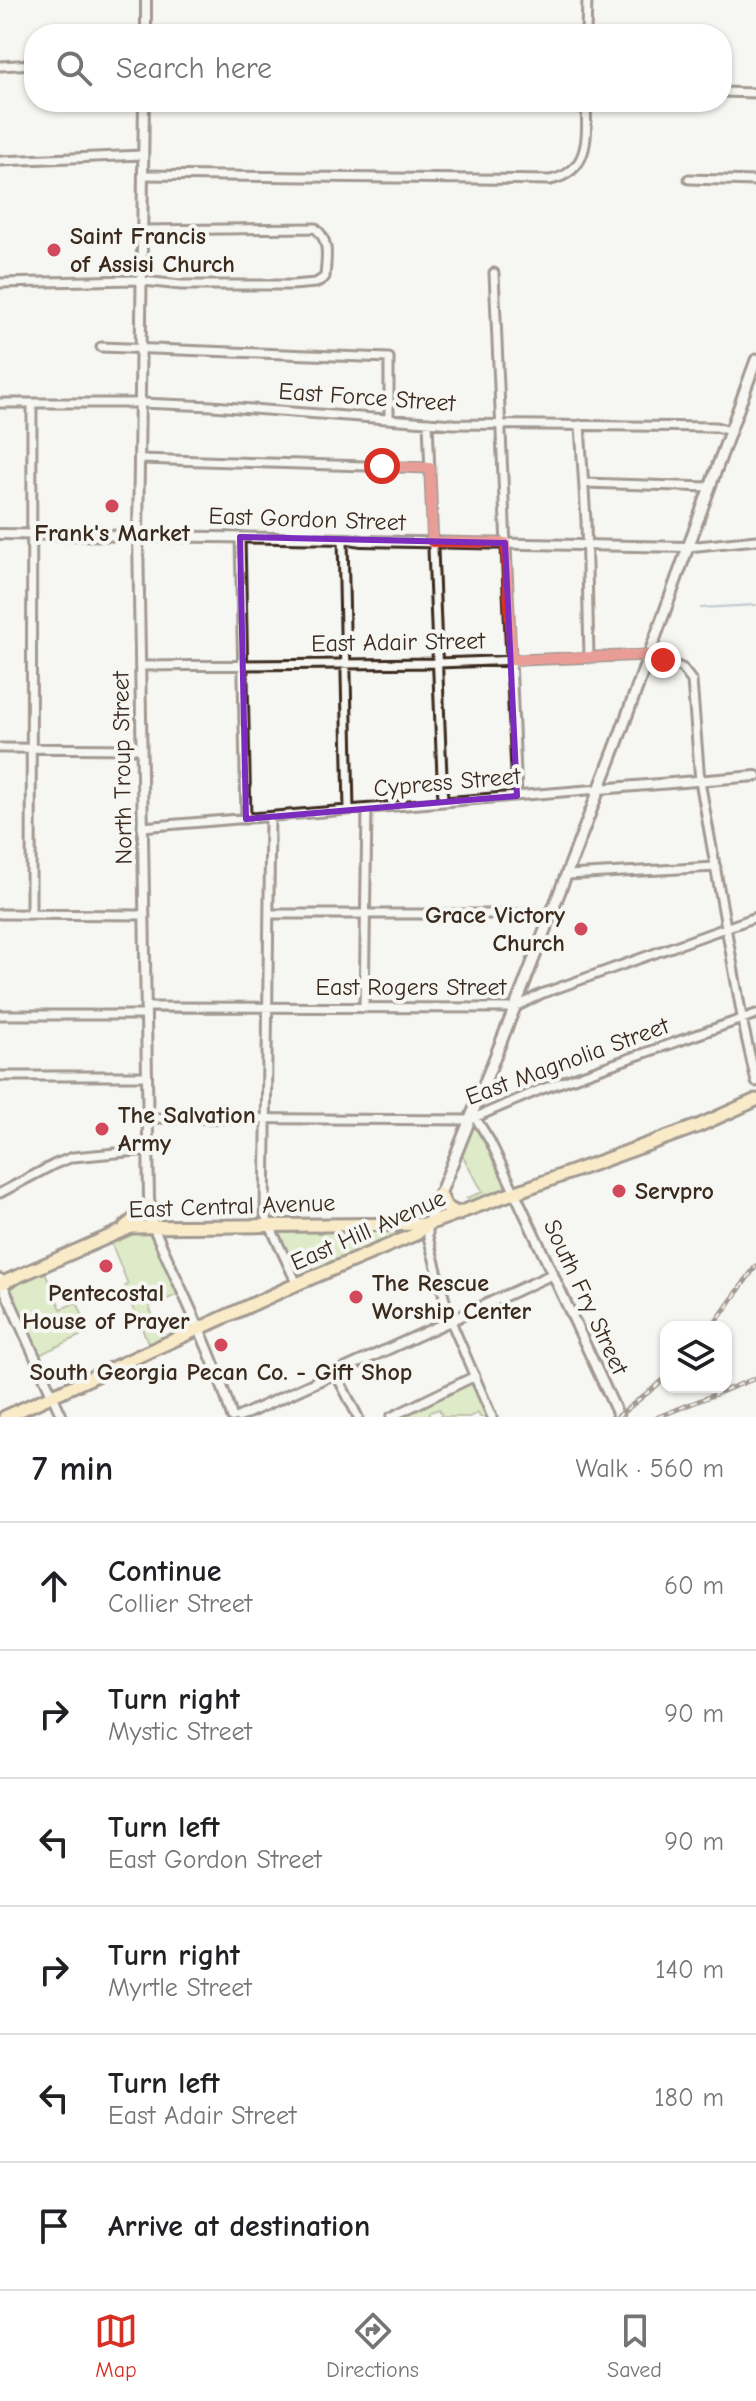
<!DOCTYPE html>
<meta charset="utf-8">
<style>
body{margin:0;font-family:"Comic Neue",sans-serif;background:#f6f6f6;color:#202124}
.controls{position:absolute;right:24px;bottom:24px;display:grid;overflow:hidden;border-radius:16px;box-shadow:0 2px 6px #0004}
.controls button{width:72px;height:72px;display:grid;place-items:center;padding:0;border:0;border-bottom:2px solid #e0e0e0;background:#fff;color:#202124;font:40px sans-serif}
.stop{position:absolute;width:24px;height:24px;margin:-18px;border:6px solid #d93025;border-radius:50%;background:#fff}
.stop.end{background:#d93025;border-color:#fff;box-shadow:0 2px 8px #0008}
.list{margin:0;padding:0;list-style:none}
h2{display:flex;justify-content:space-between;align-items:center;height:104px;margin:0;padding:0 32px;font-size:34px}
h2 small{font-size:26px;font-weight:400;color:#757577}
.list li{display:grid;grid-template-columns:52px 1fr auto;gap:24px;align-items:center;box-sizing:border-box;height:128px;padding:0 32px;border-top:2px solid #e0e0e0}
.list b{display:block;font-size:30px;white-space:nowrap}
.list p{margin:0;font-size:26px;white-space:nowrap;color:#757577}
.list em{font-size:26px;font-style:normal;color:#757577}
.icon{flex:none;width:44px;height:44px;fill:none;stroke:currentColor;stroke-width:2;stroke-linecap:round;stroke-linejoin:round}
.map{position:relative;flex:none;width:756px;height:1417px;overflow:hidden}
.search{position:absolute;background:#fff;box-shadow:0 2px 6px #0004;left:24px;right:24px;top:24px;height:88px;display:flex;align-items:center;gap:20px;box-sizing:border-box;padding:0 28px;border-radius:32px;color:#757577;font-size:30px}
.sheet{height:872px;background:#fff}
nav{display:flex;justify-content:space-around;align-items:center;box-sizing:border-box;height:112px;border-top:2px solid #e0e0e0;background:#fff;font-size:22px;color:#757577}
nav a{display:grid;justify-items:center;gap:4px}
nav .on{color:#d93025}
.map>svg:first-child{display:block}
.green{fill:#c2dd94;stroke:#7e8459;stroke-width:2}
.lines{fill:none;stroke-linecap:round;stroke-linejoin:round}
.stream{stroke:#7f8fa0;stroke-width:2}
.minor-casing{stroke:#3b2a1e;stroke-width:13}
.tertiary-casing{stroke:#3b2a1e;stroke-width:14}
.secondary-casing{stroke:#3b2a1e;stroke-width:15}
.trunk-casing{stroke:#3b2a1e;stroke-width:17}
.minor{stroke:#f6f6f2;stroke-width:7}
.tertiary{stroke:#f6f6f2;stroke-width:8}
.secondary{stroke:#f6f6f2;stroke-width:9}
.trunk{stroke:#fdde96;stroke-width:11}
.rail-casing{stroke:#3b2a1e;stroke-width:5}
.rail{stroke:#f6f6f2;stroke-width:2;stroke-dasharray:6;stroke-linecap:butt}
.route{stroke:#d93025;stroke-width:10}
.marked{fill:none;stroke:#7b2cbf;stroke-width:6;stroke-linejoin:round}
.poi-dot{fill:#d1495b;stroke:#f6f6f2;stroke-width:3}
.labels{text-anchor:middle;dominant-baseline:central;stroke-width:8;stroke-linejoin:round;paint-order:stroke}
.poi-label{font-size:24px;font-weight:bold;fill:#3b2a1e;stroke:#f6f6f2;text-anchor:start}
.street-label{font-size:24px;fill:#3b2a1e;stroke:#f6f6f2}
</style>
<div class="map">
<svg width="756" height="1417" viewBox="0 0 756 1417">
<rect width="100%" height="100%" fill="#f6f6f2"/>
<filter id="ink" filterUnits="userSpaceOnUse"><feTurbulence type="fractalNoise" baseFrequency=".0125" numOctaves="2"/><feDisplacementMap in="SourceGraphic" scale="16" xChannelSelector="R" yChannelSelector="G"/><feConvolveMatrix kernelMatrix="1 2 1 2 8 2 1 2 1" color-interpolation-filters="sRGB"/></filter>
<g filter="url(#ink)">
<!-- green -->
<path class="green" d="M472 1124 478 1125 506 1181 505 1186 502 1189 470 1201 467 1198 483 1192 462 1155 453 1177H450Z
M148 1229 153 1233 179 1294 149 1307 164 1341 150 1347 124 1288 128 1284 111 1242C120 1232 135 1230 148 1229Z
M416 1229 301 1278 297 1276 276 1231Z
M44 1271 61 1309 77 1302 85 1321 81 1323 86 1333 39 1355 9 1287Z
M470 1381 488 1417H480L478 1413 469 1417H439L442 1415 439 1409 430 1412 429 1417H394Z"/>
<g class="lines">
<!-- stream -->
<path class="stream" d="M701 608 756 605"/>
<!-- minor casing -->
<g class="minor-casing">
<path id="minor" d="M586 34 587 0
M0 66 34 64
M722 92 756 93
M0 161 143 155
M143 175 550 180C591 172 587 135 586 102
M689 179 756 181
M494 273 517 796
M0 283 134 280 181 285H292L316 283 325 277C326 259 331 241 315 228L143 230
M101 347 389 358V419
M0 403H141L212 406 454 424 716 427 730 431
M428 422 443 802
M580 425 586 521 589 658
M140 459 430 468
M584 483 710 487
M240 537 246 819
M343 539 349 810
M688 547 756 540
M140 666 438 663 649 655 682 668 692 681 700 781 744 1028 756 1082
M0 748 141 749
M270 817 265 1215 297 1284
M142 827 599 789
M567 875 716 867
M0 914 144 915
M31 914 32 403
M269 914H551
M145 1007 514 1008 541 994 756 917
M364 1008 367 809
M0 1015H146
M0 1076H146
M475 1117 490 1141 515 1193
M147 1118 469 1120 542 1089 756 1014
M0 1193 55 1164 73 1157 148 1150
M428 1224V1237L450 1319 492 1417
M335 1372 358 1417
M391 1417 475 1376"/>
</g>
<!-- tertiary casing -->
<g class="tertiary-casing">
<path id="tertiary" d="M146 34V0
M144 102 138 535 149 1198 151 1218 156 1233C182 1293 214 1354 232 1417
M0 534 349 539 362 541 688 547
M599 789 756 776
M515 1193 619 1417
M0 1279 62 1417
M239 1417 553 1274"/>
</g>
<!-- secondary casing -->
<g class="secondary-casing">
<path id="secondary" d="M428 1224 523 987 617 743 756 360"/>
</g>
<!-- trunk casing -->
<g class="trunk-casing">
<path id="trunk" d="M440 1194 446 1207 459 1214
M125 1227 150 1206
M0 1284 131 1227 427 1224
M5 1417 297 1284 416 1234 428 1224 698 1126 756 1100"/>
</g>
<!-- minor -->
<use href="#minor" class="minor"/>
<!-- tertiary -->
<use href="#tertiary" class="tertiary"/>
<!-- secondary -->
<use href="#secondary" class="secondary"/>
<!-- trunk -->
<use href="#trunk" class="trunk"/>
<!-- rail casing -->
<g class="rail-casing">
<path id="rail" d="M712 1327 756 1266
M617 1417 666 1378
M658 1417 756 1378"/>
</g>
<!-- rail -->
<use href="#rail" class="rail"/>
</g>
</g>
<g class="lines" filter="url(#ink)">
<!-- route -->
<path class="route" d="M382 466 430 468 432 542 505 543 512 660 649 655 663 660"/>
</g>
<!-- marked area -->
<path d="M0 0H756V1417H0ZM240 537 505 543 517 796 246 819Z" fill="#f6f6f2" fill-opacity=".55" fill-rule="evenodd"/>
<path class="marked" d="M240 537 505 543 517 796 246 819Z"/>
<!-- markers -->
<g class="poi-dot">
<circle cx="54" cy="250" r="8"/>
<circle cx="112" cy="506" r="8"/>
<circle cx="581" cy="929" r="8"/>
<circle cx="102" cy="1129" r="8"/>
<circle cx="619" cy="1191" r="8"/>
<circle cx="106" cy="1266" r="8"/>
<circle cx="356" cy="1297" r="8"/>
<circle cx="221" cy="1345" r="8"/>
</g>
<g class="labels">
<!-- poi labels -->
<g class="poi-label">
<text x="70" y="236">Saint Francis<tspan x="70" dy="28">of Assisi Church</tspan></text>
<text x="112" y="533" text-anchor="middle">Frank's Market</text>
<text x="565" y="915" text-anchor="end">Grace Victory<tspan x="565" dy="28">Church</tspan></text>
<text x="118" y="1115">The Salvation<tspan x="118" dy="28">Army</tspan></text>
<text x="635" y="1191">Servpro</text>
<text x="372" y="1283">The Rescue<tspan x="372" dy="28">Worship Center</tspan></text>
<text x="106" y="1293" text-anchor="middle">Pentecostal<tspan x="106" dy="28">House of Prayer</tspan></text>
<text x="221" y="1372" text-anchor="middle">South Georgia Pecan Co. - Gift Shop</text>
</g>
<!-- street labels -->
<g class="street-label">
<text transform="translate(367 397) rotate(4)">East Force Street</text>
<text transform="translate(307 519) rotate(2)">East Gordon Street</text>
<text transform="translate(398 642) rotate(-1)">East Adair Street</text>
<text transform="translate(122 768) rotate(-91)">North Troup Street</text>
<text transform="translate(447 782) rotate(-5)">Cypress Street</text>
<text x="411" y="987">East Rogers Street</text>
<text transform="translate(567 1061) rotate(-20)">East Magnolia Street</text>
<text transform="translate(232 1206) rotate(-2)">East Central Avenue</text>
<text transform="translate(368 1230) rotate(-24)">East Hill Avenue</text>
<text transform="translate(586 1297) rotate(65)">South Fry Street</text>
</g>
</g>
</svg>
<div class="controls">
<button><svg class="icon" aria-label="layers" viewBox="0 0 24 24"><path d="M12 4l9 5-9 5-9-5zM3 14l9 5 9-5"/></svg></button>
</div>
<div class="stop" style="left:382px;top:466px"></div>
<div class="stop end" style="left:663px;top:660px"></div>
<div class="search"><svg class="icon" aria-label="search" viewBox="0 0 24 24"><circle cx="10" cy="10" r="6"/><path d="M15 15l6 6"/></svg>Search here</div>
</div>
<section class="sheet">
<h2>7 min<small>Walk · 560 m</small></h2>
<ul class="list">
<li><svg class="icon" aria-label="ahead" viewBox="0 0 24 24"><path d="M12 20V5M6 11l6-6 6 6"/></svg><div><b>Continue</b><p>Collier Street</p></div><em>60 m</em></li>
<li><svg class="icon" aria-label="right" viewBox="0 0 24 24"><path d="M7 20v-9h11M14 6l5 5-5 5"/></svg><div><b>Turn right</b><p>Mystic Street</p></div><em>90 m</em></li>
<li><svg class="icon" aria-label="left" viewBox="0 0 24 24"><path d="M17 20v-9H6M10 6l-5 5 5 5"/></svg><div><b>Turn left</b><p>East Gordon Street</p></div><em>90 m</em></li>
<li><svg class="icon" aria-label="right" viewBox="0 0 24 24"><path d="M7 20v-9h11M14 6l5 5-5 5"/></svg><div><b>Turn right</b><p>Myrtle Street</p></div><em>140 m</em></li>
<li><svg class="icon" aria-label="left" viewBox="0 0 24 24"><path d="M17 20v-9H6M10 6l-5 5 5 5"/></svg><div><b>Turn left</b><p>East Adair Street</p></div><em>180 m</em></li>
<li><svg class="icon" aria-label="arrive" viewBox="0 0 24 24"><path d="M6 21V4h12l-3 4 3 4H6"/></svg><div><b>Arrive at destination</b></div></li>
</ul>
</section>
<nav>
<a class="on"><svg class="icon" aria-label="map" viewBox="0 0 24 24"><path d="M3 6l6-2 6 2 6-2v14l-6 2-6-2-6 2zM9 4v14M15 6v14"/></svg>Map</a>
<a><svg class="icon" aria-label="directions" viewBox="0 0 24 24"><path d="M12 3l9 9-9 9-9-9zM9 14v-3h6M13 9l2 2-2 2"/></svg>Directions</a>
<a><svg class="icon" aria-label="saved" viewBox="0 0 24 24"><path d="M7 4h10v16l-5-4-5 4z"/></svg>Saved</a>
</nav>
